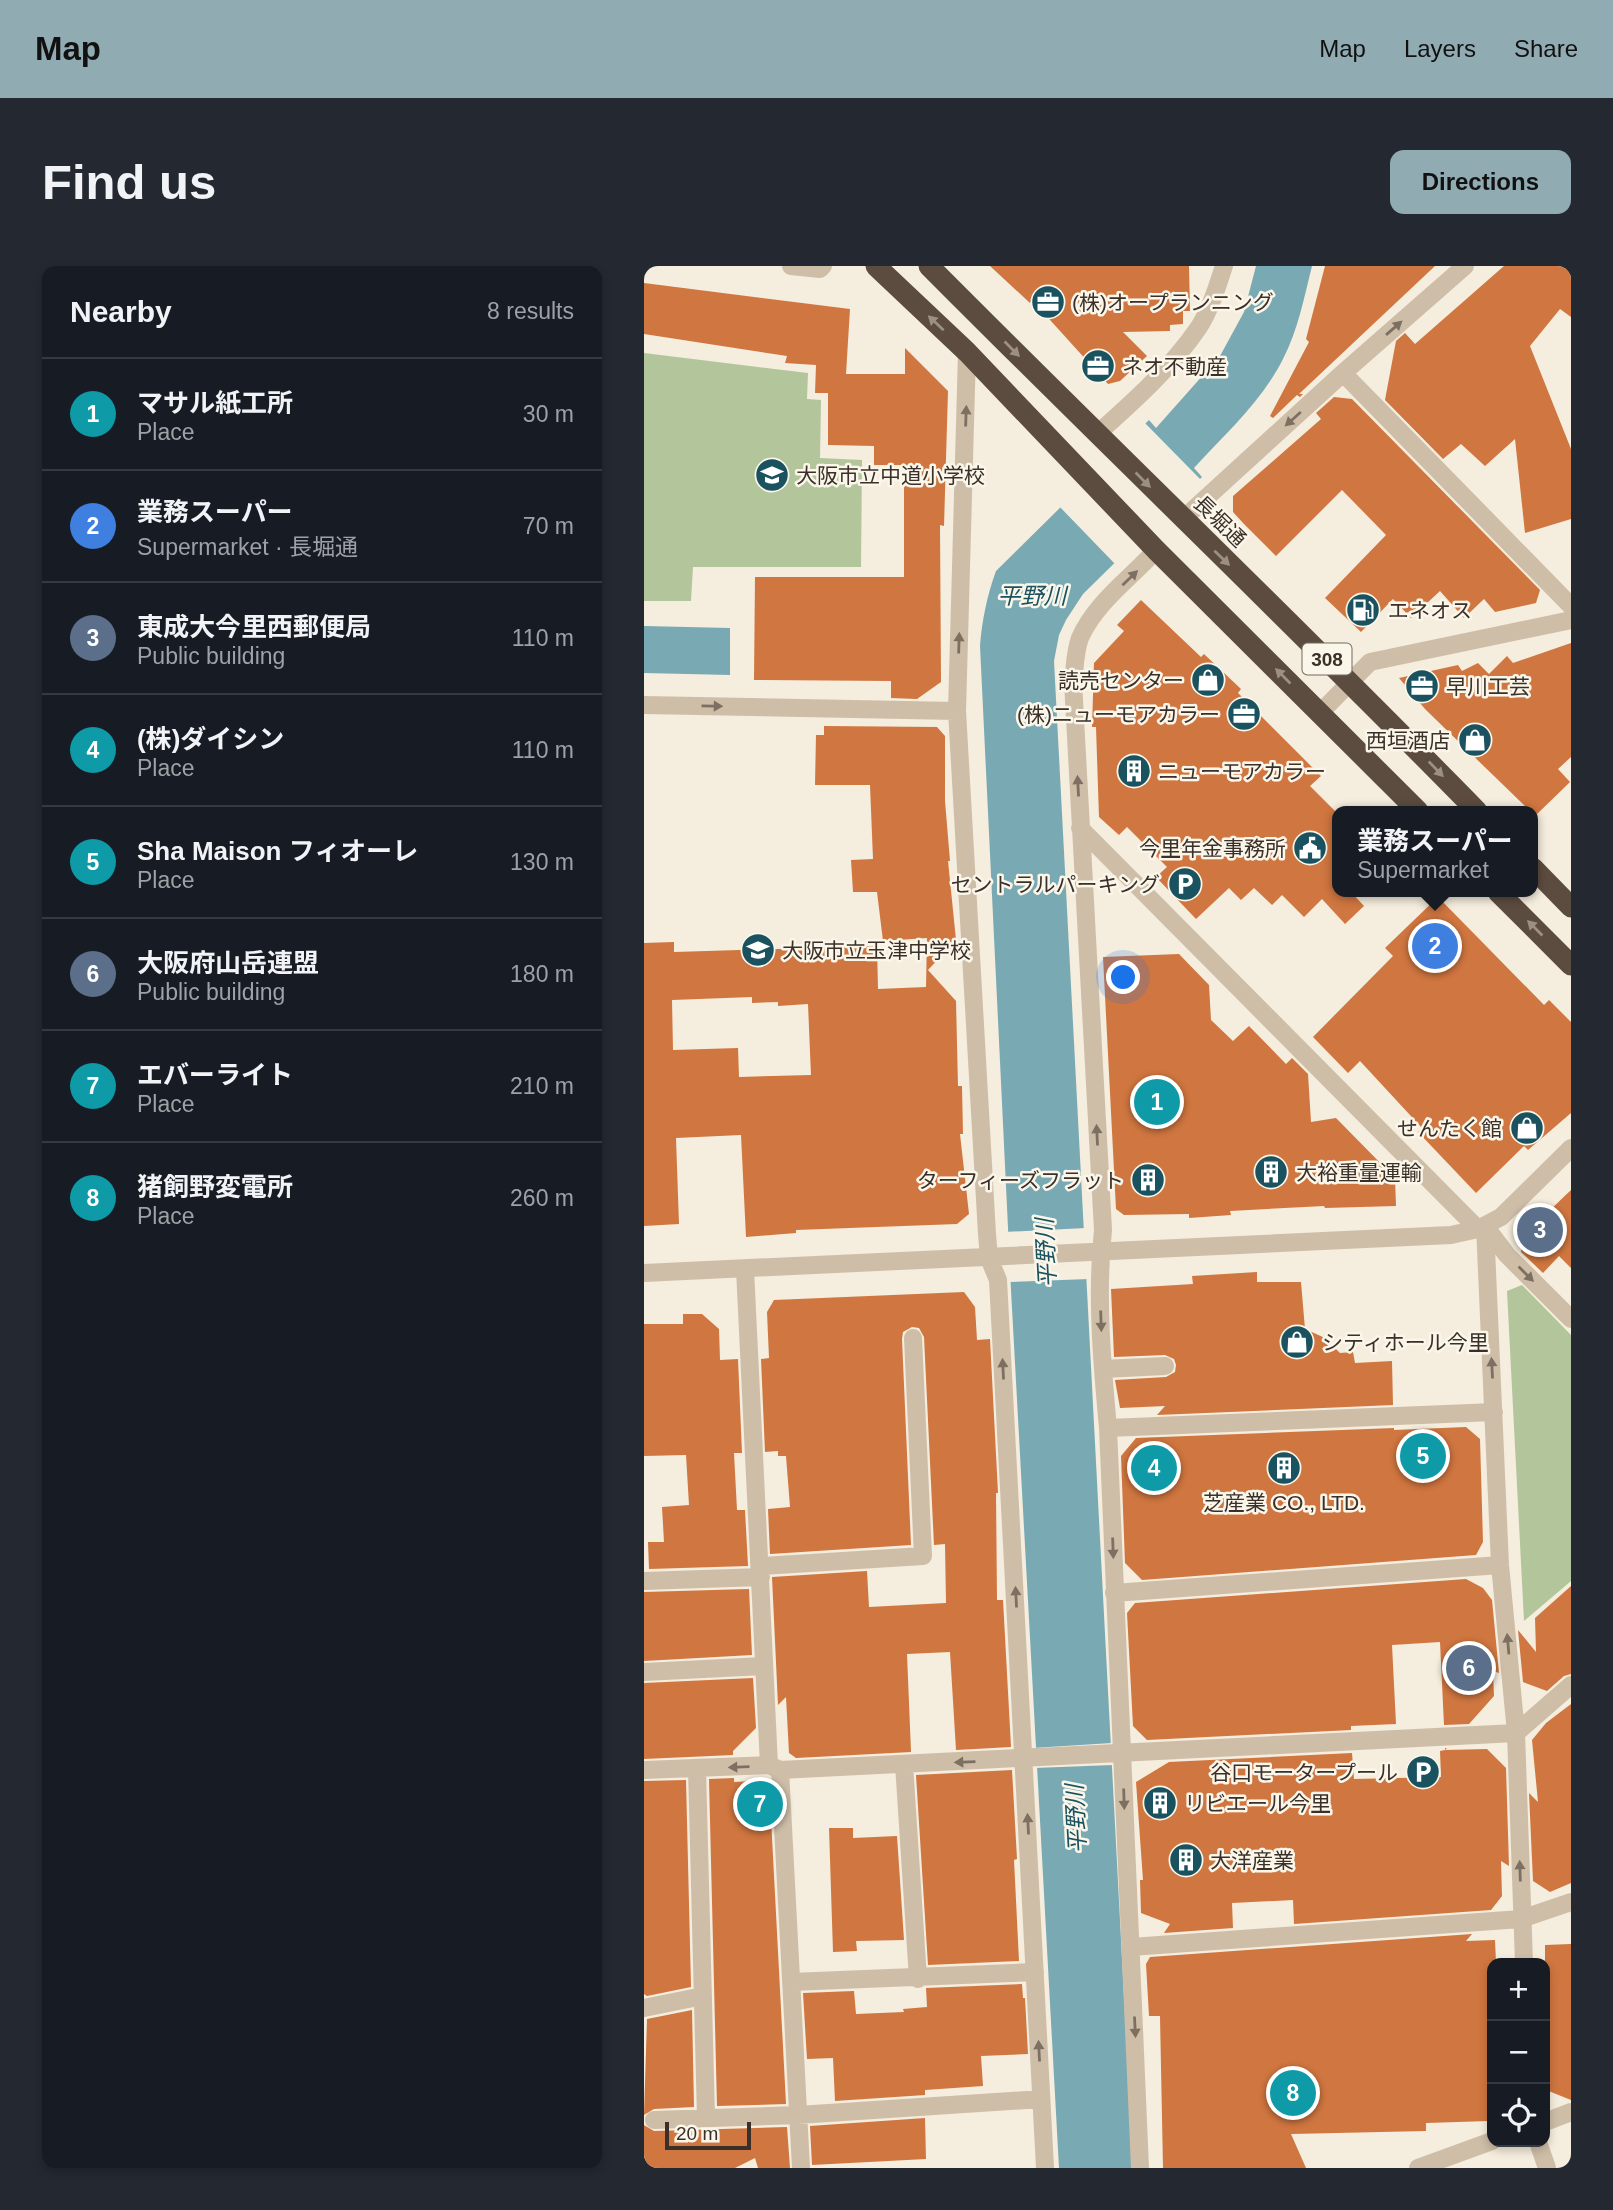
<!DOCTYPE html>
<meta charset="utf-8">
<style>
body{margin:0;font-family:Helvetica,"Noto Sans JP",sans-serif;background:#242831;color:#f1f3f6}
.controls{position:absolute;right:21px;bottom:21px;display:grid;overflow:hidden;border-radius:14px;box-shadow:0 4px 10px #0003}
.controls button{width:63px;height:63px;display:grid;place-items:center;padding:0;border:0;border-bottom:2px solid #363941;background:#171b24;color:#f1f3f6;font:35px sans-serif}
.scale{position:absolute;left:21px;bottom:18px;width:86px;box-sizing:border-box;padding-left:7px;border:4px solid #3a3029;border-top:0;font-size:19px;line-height:24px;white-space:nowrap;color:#3a3029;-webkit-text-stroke:5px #fbf6ea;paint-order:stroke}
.you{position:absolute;left:480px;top:712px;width:24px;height:24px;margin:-18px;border:5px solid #fff;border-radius:50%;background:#1a73e8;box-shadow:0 0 0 10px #1a73e833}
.badge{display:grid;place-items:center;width:46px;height:46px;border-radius:50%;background:#90abb2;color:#fff;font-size:23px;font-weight:700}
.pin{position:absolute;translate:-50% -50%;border:4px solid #fff;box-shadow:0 2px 7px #0006}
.popup{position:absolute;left:688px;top:540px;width:206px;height:91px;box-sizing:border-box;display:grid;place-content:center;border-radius:14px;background:#171b24;filter:drop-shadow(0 2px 5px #0005);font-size:23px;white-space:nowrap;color:#9ea1a6}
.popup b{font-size:26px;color:#f1f3f6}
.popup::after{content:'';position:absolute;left:50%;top:100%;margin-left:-14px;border:14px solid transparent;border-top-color:#171b24}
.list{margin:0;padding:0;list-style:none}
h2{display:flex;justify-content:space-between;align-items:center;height:91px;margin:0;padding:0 28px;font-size:30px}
h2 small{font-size:23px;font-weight:400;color:#9ea1a6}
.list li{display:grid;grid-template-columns:46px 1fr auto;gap:21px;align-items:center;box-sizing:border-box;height:112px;padding:0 28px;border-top:2px solid #363941}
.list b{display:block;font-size:26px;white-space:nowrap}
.list p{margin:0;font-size:23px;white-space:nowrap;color:#9ea1a6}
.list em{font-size:23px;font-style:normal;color:#9ea1a6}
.icon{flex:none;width:38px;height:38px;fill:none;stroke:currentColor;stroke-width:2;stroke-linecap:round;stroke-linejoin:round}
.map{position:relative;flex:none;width:927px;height:1902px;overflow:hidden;border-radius:14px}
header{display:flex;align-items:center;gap:42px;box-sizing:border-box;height:98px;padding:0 35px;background:#90abb2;color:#111}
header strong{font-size:33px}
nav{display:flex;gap:38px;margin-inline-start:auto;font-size:24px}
.intro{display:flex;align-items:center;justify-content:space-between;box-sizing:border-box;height:168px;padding:0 42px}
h1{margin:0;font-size:49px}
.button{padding:18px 32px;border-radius:14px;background:#90abb2;color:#111;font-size:24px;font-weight:700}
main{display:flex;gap:42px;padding:0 42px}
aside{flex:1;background:#171b24;border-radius:14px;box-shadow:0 4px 10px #0003}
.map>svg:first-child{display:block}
.green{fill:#b2c59b}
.water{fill:#79aab4}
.pier{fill:#f5eddd}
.building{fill:#d07640;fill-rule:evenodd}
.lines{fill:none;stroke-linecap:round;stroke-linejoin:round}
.minor{stroke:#cebea8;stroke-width:18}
.highway{stroke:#5c4c3f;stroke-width:21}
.oneway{fill:#9c9083}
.oneway2{fill:#7d7062}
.labels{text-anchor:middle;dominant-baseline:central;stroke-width:5;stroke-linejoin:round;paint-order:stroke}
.shield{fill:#fbf6ea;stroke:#746b63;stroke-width:2}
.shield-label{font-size:19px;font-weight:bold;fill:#3a3029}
.poi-label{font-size:21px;fill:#3a3029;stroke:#fbf6ea;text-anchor:start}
.street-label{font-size:21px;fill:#3a3029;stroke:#fbf6ea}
.water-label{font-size:23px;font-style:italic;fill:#1a5260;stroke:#fbf6ea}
</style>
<header>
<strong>Map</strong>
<nav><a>Map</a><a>Layers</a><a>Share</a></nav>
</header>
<div class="intro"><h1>Find us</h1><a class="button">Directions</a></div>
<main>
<aside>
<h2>Nearby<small>8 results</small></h2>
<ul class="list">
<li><span class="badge" style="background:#0f9aa8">1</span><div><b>マサル紙工所</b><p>Place</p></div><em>30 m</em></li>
<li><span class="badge" style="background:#3f7fe0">2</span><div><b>業務スーパー</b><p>Supermarket · 長堀通</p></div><em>70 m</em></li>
<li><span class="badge" style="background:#5c6f8a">3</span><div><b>東成大今里西郵便局</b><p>Public building</p></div><em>110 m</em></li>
<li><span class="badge" style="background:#0f9aa8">4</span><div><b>(株)ダイシン</b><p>Place</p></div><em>110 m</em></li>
<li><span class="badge" style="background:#0f9aa8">5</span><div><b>Sha Maison フィオーレ</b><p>Place</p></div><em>130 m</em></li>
<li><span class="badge" style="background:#5c6f8a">6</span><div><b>大阪府山岳連盟</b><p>Public building</p></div><em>180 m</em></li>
<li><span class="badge" style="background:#0f9aa8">7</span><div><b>エバーライト</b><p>Place</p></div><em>210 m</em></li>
<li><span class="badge" style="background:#0f9aa8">8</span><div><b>猪飼野変電所</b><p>Place</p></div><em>260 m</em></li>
</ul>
</aside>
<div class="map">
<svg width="927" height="1902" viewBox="0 0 927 1902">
<rect width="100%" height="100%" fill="#f5eddd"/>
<!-- green -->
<path class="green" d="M0 87 164 107 163 133 177 134 176 192 218 194 217 301H49L47 335H0Z
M878 1019 927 1069V1315L880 1355 863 1025Z"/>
<!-- water -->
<path class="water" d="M612 0H668C660 32 654 64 639 93 618 135 581 168 550 202L558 211 439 328 422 354 415 369 410 395 489 1902H415L367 1024 336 380C338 354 343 330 352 305L505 154 512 162 576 90 600 46Z
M0 360 86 362V409L0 407Z"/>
<!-- pier -->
<path class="pier" d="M499 155 558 215 472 299 414 239Z
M442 962 445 1013 364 1016 361 966Z
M468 1477 469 1499 390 1502 389 1482Z"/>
<!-- building -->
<path class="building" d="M346 0H545L546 45H539V58L526 59V65L479 66 503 90 476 115 464 118 388 34 386 37Z
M681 0H791L655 128H659L656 131 653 129 629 152 626 150 665 76 662 73Z
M860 0H927V51L916 43 886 80 927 183V253L881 267 871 173 841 200 817 178 799 193 741 134 752 75 761 67 771 78Z
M0 17 206 43 202 108H261V82L304 125 300 260 296 259 297 416 273 433 247 432V415L110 414 111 311H260V199H230V180L184 179V127H171L172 99 141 97 143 90 0 68Z
M690 131 708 133 896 324 892 337 851 346 840 333 820 352 796 325 767 352 749 333 717 366 681 332 742 269 698 224 632 290 600 258 589 246V230L677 153 672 147Z
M497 334 557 391 560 388 597 423 594 427 677 510 666 520 693 547V626H707L720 640 701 658 678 633 660 651 638 629 628 639 610 622 597 634 585 622 552 653 512 611 523 601 483 561 475 569 455 551 452 461H448L450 397 480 365 473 359Z
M927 377V491L914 503 926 516 891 550 889 545H886L781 443 755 412 814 399 818 405 834 397 845 408 863 390 869 397Z
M180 460 293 461 301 470V535L306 595H304L312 674 284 704 312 735 314 820H318L319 868H316L325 948 313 958 152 964V967L102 971 97 869 32 872 35 958 0 960V677L30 676V686L233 680 234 723 282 721 283 672 239 675 233 626H209L207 594 229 593 226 519H171L172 469H180ZM108 731V737L134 736V740L164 738 167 809 95 811 94 782 29 784 28 734Z
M794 631 900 739 905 734 927 756V847L884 884 880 880 832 927 774 866 778 862 716 795 704 807 669 771 749 690 741 682Z
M535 688 565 719 567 754 589 775 605 760 642 798 648 792 664 808 667 856 692 852 751 912 752 940 681 942 680 940 586 945 587 949 545 952V948L480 949 472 943 459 691Z
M927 924V1002L915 990 899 1007 877 986 879 970Z
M613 1006V1016H657L661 1063 681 1072 696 1087 709 1086 711 1097 748 1095 749 1139 513 1149 521 1140 476 1142 471 1114 522 1111 531 1106 532 1099 530 1093 521 1089 470 1091 467 1023 549 1018 548 1010Z
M320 1026 331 1041 333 1074 346 1073 354 1227H352L353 1334H359L367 1481 312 1484 306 1386 263 1388 267 1486 152 1492 145 1487 142 1431 134 1439 128 1311 223 1305 225 1341 302 1337 301 1278 290 1279 280 1071 275 1062 268 1061 259 1066 258 1073 267 1279 126 1288 124 1243 146 1241 142 1190H134V1185L121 1186 117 1093 125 1092 123 1046 130 1034Z
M39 1048H58L75 1063 76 1094 94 1093 98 1187H90L93 1244H101L104 1300 5 1303 4 1276H20L18 1241 45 1239 42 1189 0 1190V1058H39Z
M822 1161 836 1173 839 1276 832 1289 498 1314 481 1297 477 1190 492 1172 750 1162V1164Z
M822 1313 839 1322 848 1334 855 1407 849 1405 850 1430 825 1458 800 1459 796 1376 748 1379 752 1458 707 1460V1464L503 1474 489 1460 483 1347 491 1337Z
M927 1320V1408L920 1410 903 1425 879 1416 874 1364 892 1386 891 1352Z
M105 1323 108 1389 0 1395V1326Z
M109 1412 112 1462 89 1485V1489L0 1493V1417Z
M927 1438V1617L906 1626 889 1615 885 1527 894 1536 888 1474 902 1457Z
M801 1482H803L801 1484 843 1483 862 1502 865 1600 857 1595 858 1630 847 1644 650 1658 649 1634 588 1637 589 1662 520 1667 526 1658 497 1647 496 1614H499L492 1516 525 1496 708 1487 710 1513 797 1511 796 1485 801 1484Z
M368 1504 373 1593 370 1594 375 1695 284 1699 272 1509Z
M90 1512V1516L125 1514 142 1838 73 1840 65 1513Z
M42 1514 47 1721 3 1730 0 1728V1515Z
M185 1562H209V1572L253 1570 260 1674 212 1675 213 1685 189 1686Z
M828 1668 822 1675 851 1674 852 1697H848V1847H845V1855L782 1857V1865L647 1868 662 1902H519L516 1750H505L502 1698 506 1691Z
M927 1678V1834L902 1824 901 1775V1679Z
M378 1718 379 1732H381L384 1788 337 1790 339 1820 281 1824V1829L191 1835 189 1792 163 1793 159 1727 210 1725 212 1748 260 1746 259 1743 283 1741 282 1722Z
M48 1744 50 1841 10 1843 0 1849 3 1753Z
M281 1852 282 1893 168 1899 166 1860Z
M0 1859 10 1865 143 1861 146 1902H114L111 1892 91 1902H0Z"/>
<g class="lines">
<!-- minor -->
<path class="minor" d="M147 0 176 3 179 0
M323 86 313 445 343 968 345 992 354 1014 401 1902
M699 107 927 340
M453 168C489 136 528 101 555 61 567 42 573 21 580 0
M539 253 699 107 821 0
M0 439 313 445
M676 447 726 396 927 354
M436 562 834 963
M841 960 856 1299 872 1467 880 1697
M841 960 863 989 927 1053
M101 1003 125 1499
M0 1007 807 969 834 963 857 951 927 882
M459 1103 521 1100
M464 1162 850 1146
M117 1300 279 1290 269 1072
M0 1315 117 1311
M470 1327 856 1299
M0 1406 120 1400
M260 1498 274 1713
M53 1502 62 1852
M0 1504 125 1499 136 1504 872 1467 927 1419
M136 1504 157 1902
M487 1681 877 1653 927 1636
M147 1716 391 1706
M0 1742 59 1730
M10 1854 154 1849 397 1833
M901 1856 927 1846
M894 1876 903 1902
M496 1902 464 1162C458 1097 452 1030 459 964L429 416C431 401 431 385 436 372 451 337 487 312 512 284
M774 1902 848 1875"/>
<!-- highway -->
<path class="highway" d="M232 0 323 86 512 284 774 545
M285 0C467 183 653 361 833 545
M889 602 927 641
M854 626 927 699"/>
</g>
<!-- one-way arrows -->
<defs><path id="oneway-solid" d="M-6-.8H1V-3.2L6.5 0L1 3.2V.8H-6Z" transform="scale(1.75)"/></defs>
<g class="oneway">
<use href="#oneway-solid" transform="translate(292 57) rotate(-137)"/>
<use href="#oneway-solid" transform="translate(368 83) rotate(45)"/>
<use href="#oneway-solid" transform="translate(499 214) rotate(45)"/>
<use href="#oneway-solid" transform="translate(578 292) rotate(44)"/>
<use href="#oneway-solid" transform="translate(639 410) rotate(-135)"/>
<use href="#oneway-solid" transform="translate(792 503) rotate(46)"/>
<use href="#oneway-solid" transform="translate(891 662) rotate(-135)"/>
</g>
<g class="oneway2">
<use href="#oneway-solid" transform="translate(750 62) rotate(-41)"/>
<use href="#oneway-solid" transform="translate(322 150) rotate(-88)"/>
<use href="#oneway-solid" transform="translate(649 153) rotate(138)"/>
<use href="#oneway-solid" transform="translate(486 312) rotate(-44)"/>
<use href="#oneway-solid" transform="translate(315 377) rotate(-88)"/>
<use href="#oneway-solid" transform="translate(68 440) rotate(1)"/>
<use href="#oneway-solid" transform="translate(434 520) rotate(-93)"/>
<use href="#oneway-solid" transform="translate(453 869) rotate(-93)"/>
<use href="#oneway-solid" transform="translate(882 1008) rotate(45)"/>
<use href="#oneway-solid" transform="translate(457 1055) rotate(88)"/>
<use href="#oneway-solid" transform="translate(848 1102) rotate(-93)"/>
<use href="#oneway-solid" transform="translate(359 1103) rotate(-93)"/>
<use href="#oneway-solid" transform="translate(469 1282) rotate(88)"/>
<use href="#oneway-solid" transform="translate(372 1331) rotate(-93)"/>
<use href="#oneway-solid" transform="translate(864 1378) rotate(-95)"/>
<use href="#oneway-solid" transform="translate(321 1496) rotate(178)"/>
<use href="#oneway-solid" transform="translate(95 1501) rotate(178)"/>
<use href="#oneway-solid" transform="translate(480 1533) rotate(88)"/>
<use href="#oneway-solid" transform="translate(384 1558) rotate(-93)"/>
<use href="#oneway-solid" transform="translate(876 1605) rotate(-92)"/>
<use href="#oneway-solid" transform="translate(491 1761) rotate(87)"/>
<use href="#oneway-solid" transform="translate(395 1785) rotate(-93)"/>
</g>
<!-- icons -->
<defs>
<g id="office-disc" transform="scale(1.75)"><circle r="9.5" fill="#1a5260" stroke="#fbf6ea"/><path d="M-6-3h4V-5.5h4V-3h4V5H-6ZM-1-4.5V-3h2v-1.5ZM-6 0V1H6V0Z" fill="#fff"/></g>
<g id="school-disc" transform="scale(1.75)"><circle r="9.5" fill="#1a5260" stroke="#fbf6ea"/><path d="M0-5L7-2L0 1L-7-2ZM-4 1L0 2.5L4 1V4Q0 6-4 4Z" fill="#fff"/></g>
<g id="fuel-disc" transform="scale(1.75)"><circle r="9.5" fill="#1a5260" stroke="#fbf6ea"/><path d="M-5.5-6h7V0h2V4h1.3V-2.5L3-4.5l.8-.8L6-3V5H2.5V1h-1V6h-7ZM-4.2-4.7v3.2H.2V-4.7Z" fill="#fff"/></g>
<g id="shop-disc" transform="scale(1.75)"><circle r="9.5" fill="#1a5260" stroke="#fbf6ea"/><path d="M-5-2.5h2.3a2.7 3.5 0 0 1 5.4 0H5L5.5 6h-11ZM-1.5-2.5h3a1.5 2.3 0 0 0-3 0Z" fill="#fff"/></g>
<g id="building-disc" transform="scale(1.75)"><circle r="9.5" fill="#1a5260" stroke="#fbf6ea"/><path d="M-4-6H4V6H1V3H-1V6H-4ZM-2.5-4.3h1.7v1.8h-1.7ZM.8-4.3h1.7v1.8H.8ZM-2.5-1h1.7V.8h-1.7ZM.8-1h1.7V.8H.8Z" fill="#fff"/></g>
<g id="civic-disc" transform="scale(1.75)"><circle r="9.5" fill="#1a5260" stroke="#fbf6ea"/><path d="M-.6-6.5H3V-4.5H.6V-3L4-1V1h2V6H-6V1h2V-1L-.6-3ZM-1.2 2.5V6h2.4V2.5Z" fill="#fff"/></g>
<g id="parking-disc" transform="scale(1.75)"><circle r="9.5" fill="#1a5260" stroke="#fbf6ea"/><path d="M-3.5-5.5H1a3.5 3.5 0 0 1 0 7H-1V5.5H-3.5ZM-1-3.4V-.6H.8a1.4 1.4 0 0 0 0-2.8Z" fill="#fff"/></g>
</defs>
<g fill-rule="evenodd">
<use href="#office-disc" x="404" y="36"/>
<use href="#office-disc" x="454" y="100"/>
<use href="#school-disc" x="128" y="209"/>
<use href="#fuel-disc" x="719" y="344"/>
<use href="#shop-disc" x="564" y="414"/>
<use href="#office-disc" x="778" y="420"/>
<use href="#office-disc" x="600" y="448"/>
<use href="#shop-disc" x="831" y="474"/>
<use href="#building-disc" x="490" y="505"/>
<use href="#civic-disc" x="666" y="582"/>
<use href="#parking-disc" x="541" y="618"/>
<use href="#school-disc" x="114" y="684"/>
<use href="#shop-disc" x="883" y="862"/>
<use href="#building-disc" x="627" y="906"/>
<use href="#building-disc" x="504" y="914"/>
<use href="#shop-disc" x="653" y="1076"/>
<use href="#building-disc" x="640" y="1202"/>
<use href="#parking-disc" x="779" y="1506"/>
<use href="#building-disc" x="516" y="1537"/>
<use href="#building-disc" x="542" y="1594"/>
</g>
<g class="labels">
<!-- shield labels -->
<rect class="shield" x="658.5" y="377.5" width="49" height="31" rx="5"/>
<g class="shield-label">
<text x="683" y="393">308</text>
</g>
<!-- poi labels -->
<g class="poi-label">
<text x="428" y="36">(株)オープランニング</text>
<text x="478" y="100">ネオ不動産</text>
<text x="152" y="209">大阪市立中道小学校</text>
<text x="744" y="344">エネオス</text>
<text x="540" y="414" text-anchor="end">読売センター</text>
<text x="802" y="420">早川工芸</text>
<text x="576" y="448" text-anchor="end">(株)ニューモアカラー</text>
<text x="806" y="474" text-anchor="end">西垣酒店</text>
<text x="514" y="505">ニューモアカラー</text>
<text x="642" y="582" text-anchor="end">今里年金事務所</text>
<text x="516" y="618" text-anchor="end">セントラルパーキング</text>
<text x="138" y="684">大阪市立玉津中学校</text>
<text x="858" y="862" text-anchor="end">せんたく館</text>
<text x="652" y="906">大裕重量運輸</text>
<text x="480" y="914" text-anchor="end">ターフィーズフラット</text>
<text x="678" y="1076">シティホール今里</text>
<text x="640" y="1236" text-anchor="middle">芝産業 CO., LTD.</text>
<text x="754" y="1506" text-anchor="end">谷口モータープール</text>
<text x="540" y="1537">リビエール今里</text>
<text x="566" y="1594">大洋産業</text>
</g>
<!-- street labels -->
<g class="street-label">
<text transform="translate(576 255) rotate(44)">長堀通</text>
</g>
<!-- water labels -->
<g class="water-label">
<text x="388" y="330">平野川</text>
<text transform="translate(402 987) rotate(-93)">平野川</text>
<text transform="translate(432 1553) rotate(-93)">平野川</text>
</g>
</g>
</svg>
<div class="controls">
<button>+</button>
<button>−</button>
<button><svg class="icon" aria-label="locate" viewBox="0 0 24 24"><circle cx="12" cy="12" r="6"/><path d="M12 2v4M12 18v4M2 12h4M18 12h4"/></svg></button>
</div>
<div class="scale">20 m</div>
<div class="you"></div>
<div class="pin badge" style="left:513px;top:836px;background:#0f9aa8">1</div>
<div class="pin badge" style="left:791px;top:680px;background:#3f7fe0">2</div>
<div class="popup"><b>業務スーパー</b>Supermarket</div>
<div class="pin badge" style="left:896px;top:964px;background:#5c6f8a">3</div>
<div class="pin badge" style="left:510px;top:1202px;background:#0f9aa8">4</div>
<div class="pin badge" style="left:779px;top:1190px;background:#0f9aa8">5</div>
<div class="pin badge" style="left:825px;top:1402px;background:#5c6f8a">6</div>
<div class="pin badge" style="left:116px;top:1538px;background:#0f9aa8">7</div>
<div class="pin badge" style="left:649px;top:1827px;background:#0f9aa8">8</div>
</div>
</main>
